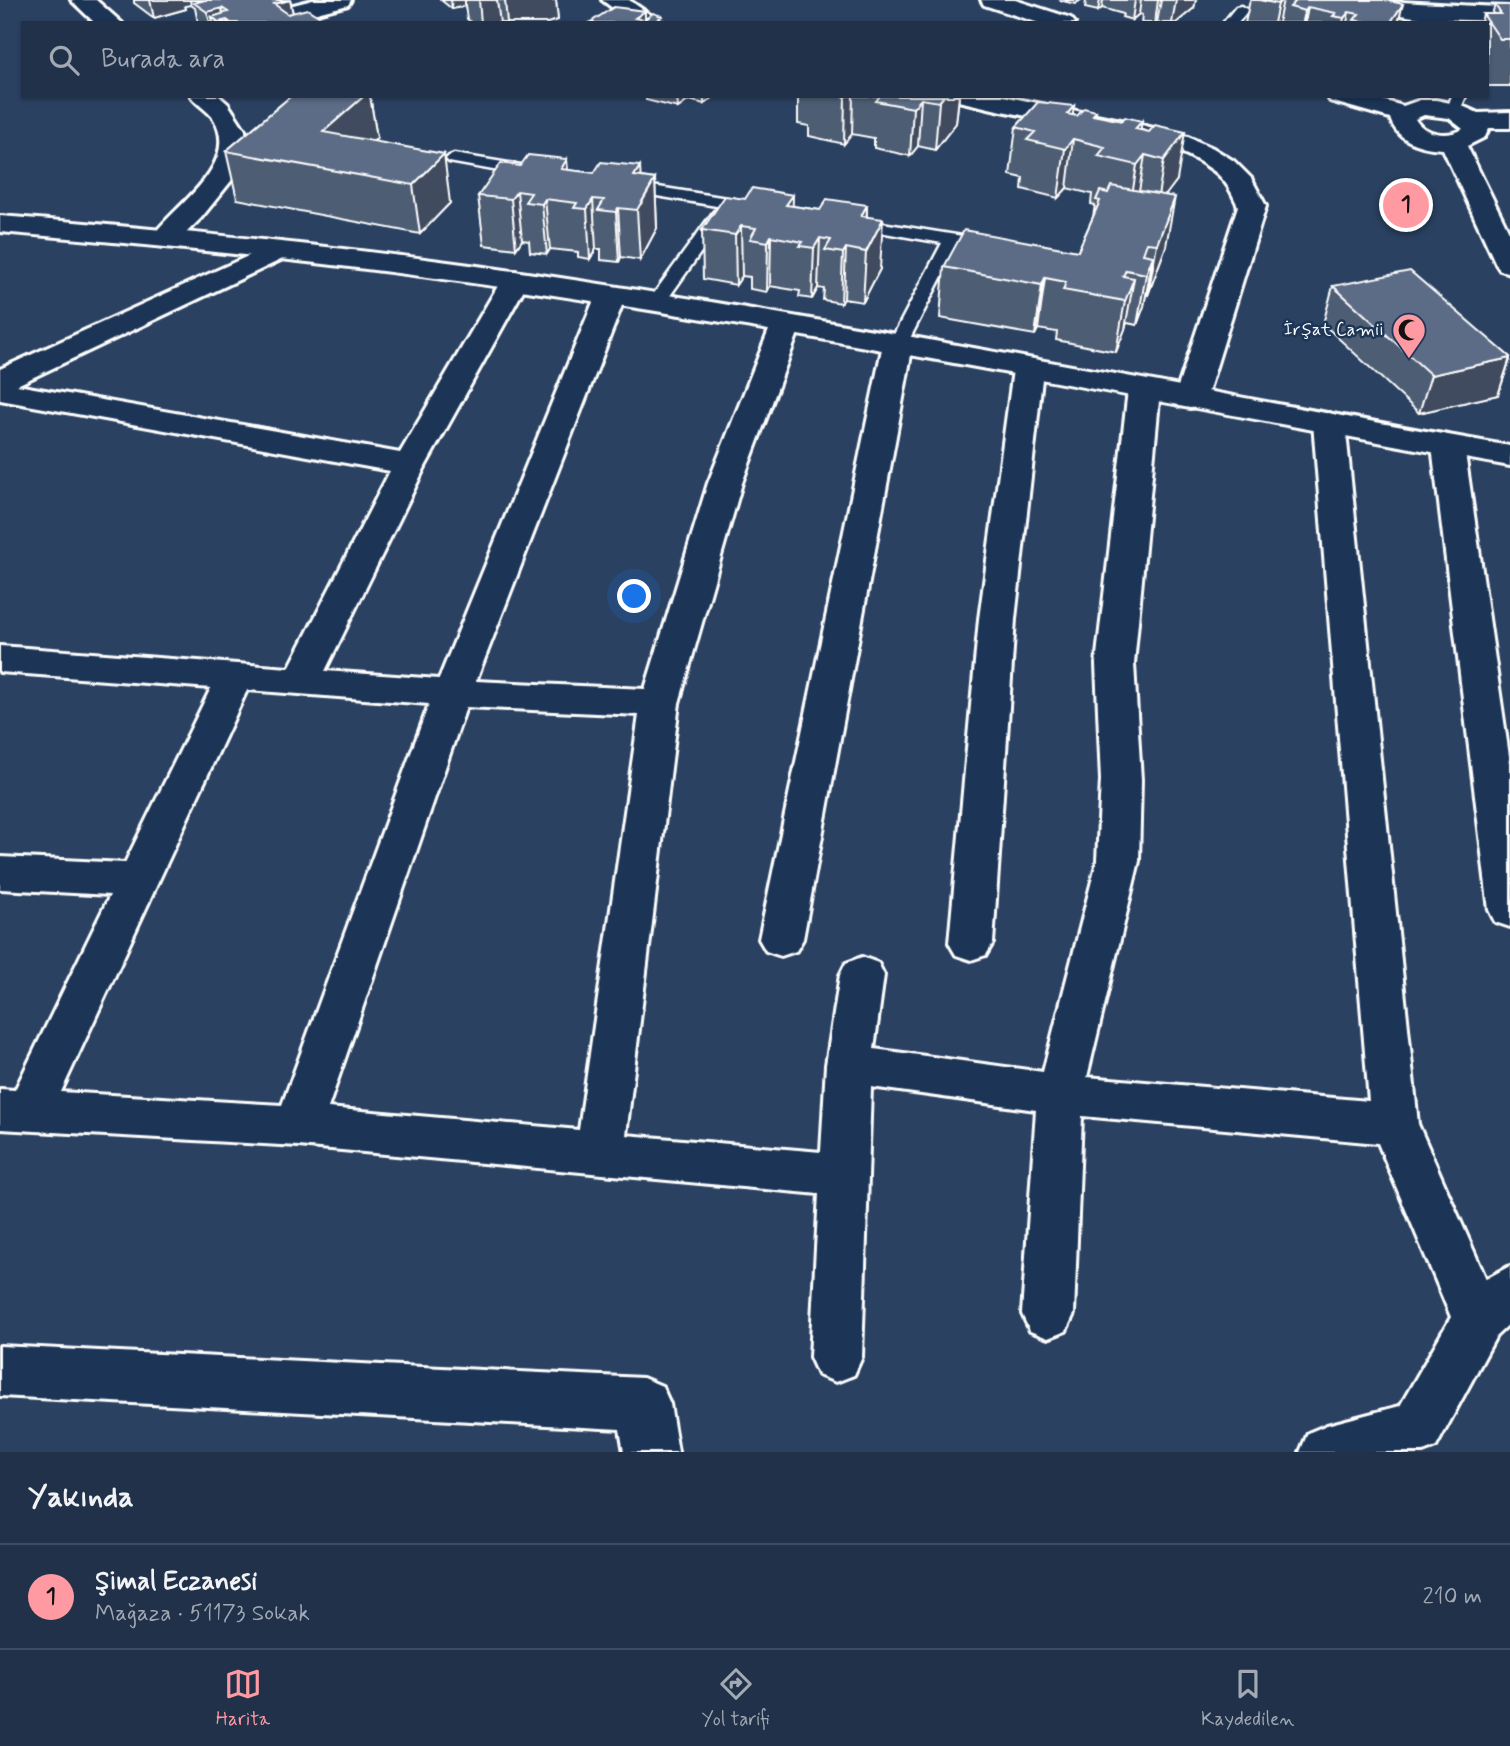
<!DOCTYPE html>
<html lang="tr">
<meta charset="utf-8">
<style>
body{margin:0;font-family:Mynerve,sans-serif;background:#283950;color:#f1f3f6}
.you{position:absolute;left:635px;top:597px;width:24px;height:24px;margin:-18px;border:5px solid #fff;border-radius:50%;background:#1a73e8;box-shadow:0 0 0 10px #1a73e833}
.badge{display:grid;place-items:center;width:46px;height:46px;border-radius:50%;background:#ff9aa2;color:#111;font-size:23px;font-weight:700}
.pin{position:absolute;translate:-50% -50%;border:4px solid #fff;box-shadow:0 2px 7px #0006}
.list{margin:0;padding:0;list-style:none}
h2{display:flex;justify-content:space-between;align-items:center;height:91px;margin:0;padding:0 28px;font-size:30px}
h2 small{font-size:23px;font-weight:400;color:#a2a9b4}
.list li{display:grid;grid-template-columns:46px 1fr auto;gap:21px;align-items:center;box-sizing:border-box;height:105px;padding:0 28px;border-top:2px solid #3d4c61}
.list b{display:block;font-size:26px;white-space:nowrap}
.list p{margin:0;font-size:23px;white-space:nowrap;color:#a2a9b4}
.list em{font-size:23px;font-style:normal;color:#a2a9b4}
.icon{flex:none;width:38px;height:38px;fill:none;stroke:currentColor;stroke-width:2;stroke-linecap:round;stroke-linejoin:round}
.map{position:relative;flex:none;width:1510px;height:1452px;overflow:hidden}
.search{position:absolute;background:#203149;box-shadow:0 2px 5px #0004;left:21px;right:21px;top:21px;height:77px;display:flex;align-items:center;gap:18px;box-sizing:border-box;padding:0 24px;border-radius:0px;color:#a2a9b4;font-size:26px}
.sheet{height:196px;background:#203149}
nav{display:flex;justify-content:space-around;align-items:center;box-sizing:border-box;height:98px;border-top:2px solid #3d4c61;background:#203149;font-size:19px;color:#a2a9b4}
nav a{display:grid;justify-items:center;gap:4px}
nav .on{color:#ff9aa2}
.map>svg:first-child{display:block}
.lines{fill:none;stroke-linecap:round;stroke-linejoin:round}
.lane-casing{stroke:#fff;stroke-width:5}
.street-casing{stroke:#fff;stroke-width:6}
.secondary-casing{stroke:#fff;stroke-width:6}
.lane{fill:#1d3557;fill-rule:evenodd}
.street{fill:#1d3557;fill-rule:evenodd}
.secondary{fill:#1d3557;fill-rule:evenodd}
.wall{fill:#4e5d73;stroke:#fff;stroke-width:2}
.shaded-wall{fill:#404c5e;stroke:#fff;stroke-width:2}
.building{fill:#5b6c86;stroke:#fff;stroke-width:2}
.labels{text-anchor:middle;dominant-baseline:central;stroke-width:5;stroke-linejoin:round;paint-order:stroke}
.far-poi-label{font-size:18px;fill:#fff;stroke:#1d3557;text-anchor:end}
</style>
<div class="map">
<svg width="1510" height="1452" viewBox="0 0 1510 1452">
<rect width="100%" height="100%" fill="#2a4161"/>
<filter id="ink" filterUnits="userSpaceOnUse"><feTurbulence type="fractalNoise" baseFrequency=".0143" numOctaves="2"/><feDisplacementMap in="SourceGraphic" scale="14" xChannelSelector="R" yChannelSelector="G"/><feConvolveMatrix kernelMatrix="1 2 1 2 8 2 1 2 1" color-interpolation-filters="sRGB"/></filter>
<g filter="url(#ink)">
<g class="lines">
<!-- lane casing -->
<g class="lane-casing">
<path id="lane" d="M1241 6 1248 10 1238 23H1223L1236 7Z
M1452 96H1466L1460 111 1453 115 1446 111Z
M454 154 527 166 535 171 527 176 449 162 446 159 449 156Z
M627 182 752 202 760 207 752 212 621 190 619 187Z
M720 209 728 214 662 307H650L647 303 650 299 714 211Z
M851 218 987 240 995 245 987 250 958 245 907 344 898 349 889 344 942 243 845 226 843 223 845 220Z"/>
</g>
<!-- street casing -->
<g class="street-casing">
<path id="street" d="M71 0H96L122 23H95Z
M313 0H351L348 5 278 23H238L242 18Z
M602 0H629L662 23H633Z
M981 0H1015L1071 18 1075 23H1039L984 5Z
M1336 0C1394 0 1452 6 1510 7V21L1427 19 1347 7 1339 5Z
M191 96H219L228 104 245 130 246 147 231 181 201 218 176 243 166 245 156 243 152 237C174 205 241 166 214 119 208 110 197 105 191 96Z
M955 96H1003L1126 121 1188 137 1213 148 1234 161 1251 178 1266 206 1206 399 1201 406 1190 408 1179 406 1174 399 1238 206C1232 193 1226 180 1214 171 1173 140 1116 134 1067 124 1034 118 1000 111 967 103L958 101Z
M1327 96H1368L1403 106 1420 100H1436L1460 105 1478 113 1510 112V128H1489L1485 137 1467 146 1510 234V273L1500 270 1496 264 1443 149C1420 148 1397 141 1390 118L1330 101ZM1424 115 1449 118 1463 129C1448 138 1424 135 1415 119Z
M279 242 289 244 293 250 289 256 17 385 400 453 505 274 515 271 525 274 529 280 426 465 325 671 439 679 596 295 601 289 611 286 621 289 626 295 476 681 645 689 708 483 771 325 775 319 786 316 797 319 801 325 742 483 679 703 626 1135 821 1152 826 1065 840 975 846 963 862 957 878 963 884 975 874 1049 1043 1072 1097 861 1101 780 1096 664 1128 390 1133 383 1144 381 1155 383 1160 390 1134 664 1141 780 1139 861 1087 1077 1369 1101 1313 423 1318 416 1329 413 1340 416 1345 423 1418 1124 1486 1279 1510 1266V1323L1496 1336 1436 1447 1423 1452H1300L1308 1433 1327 1425 1400 1406 1451 1317 1378 1143 1082 1116 1074 1314 1066 1331 1048 1338 1030 1331 1022 1314 1036 1110 871 1087 862 1357 854 1375 836 1382 818 1375 810 1357 819 1194 298 1146 0 1129V1089L15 1090 110 895 0 889V857L125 863 211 688 0 672V646L289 668 390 471 0 400V369ZM247 690 429 704 282 1105 61 1092ZM466 707 639 715 579 1130 328 1108Z
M898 335 909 338 913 344 803 939 796 951 781 956 766 951 759 939 883 344 887 338Z
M1028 361 1039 363 1043 370 1015 619 993 943 986 955 971 960 956 955 949 943 979 619 1013 370 1017 363Z
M1448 436 1459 439 1464 446 1510 763V927L1495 922 1489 910 1432 446 1437 439Z
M0 1346 643 1378 662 1386 670 1404 678 1452H624L620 1429 0 1396Z"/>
</g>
<!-- secondary casing -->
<g class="secondary-casing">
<path id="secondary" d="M0 216C179 230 357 248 534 274 861 323 1185 389 1510 446V466C1185 408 861 341 534 292 357 265 179 247 0 232Z"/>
</g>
<!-- lane -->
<use href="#lane" class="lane"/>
<!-- street -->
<use href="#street" class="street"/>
<!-- secondary -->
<use href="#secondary" class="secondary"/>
</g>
<!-- wall -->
<path class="wall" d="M134 0H290L293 13 325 23H198L195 8 191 5 185 6 186 9 154 18 134 3Z
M441 0H556L558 20 547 23H472L467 19 465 6 452 9Z
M1059 0H1081L1075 4Z
M1084 0H1196L1194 8 1176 23H1144L1141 22 1142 15 1139 14 1132 20 1122 17 1123 14 1102 8 1098 11 1085 8 1086 0Z
M1250 0H1388L1398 23H1303L1305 11 1303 23H1245Z
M1495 5H1510V86H1487V23H1481L1483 14H1492Z
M291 96H370L377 138 374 142 450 203 420 234 237 199 226 151Z
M646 96H715L704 104 689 100 678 108 646 100Z
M798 96H959L956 123 935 150 918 146 910 156 874 148V138L852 134 844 144 809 136V126L798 124Z
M1096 111 1095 115 1149 132 1177 180 1165 195 1166 246 1148 295 1146 294 1144 306 1137 325 1127 323 1125 329 1116 352 1056 340 1057 332 1038 329 1035 335 940 318 944 267 1078 251 1093 217 1095 205 1091 204 1092 194 1067 188 1058 198 1022 189 1023 178 1010 175 1016 127 1073 115 1077 116Z
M640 166V177L655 179 657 228 640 260 621 257 619 262 601 260V249H596L590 259 578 257V252L550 249 547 254 530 252 529 241 522 240 516 249 484 245 478 196 568 170 594 173Z
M867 205V217L880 269 863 302 844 299 841 303 823 300 824 289 818 288 812 299 799 297 800 291 770 286 767 292 750 289V277L742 276 736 285 703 279 702 230 793 206 820 210Z
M1333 286 1510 357V360L1498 395 1419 413 1323 324Z"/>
<!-- shaded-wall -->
<path class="shaded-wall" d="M150 0H190L191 5 185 6 186 9 154 18Z
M290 0 295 23 274 4Z
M451 0H465V6L452 9Z
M479 0H497L500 23H481Z
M505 0H556L558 20 547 23H507Z
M1100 0H1103L1102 8 1098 11Z
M1135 0H1141L1139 14 1132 20Z
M1158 0H1161L1157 23H1155Z
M1176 0H1196L1194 8 1176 23H1172Z
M1282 0H1283L1278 23H1274L1278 4Z
M1403 4 1398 23H1390Z
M1308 7 1305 23H1303L1305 11Z
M222 8 224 21 227 20 228 23H219L212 17 213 23H210L207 12Z
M645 11V23L635 18Z
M1349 12 1347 23H1343L1344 18Z
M364 96H370L377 138 341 172 323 132Z
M677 96H689V100L678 108Z
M704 96H715L704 104Z
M845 96H853L852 134 844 144Z
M944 96H959L956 123 935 150 939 102Z
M921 99 918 146 910 156 913 108Z
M1074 106 1069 144 1073 139 1067 188 1058 198 1065 149 1067 114Z
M1142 121 1134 165 1135 129Z
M1185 132 1177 180 1156 208 1164 160Z
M444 154 450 203 420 234 413 185Z
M1145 155 1137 204 1129 214 1137 165Z
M567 159 571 202 561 169Z
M640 166 642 202 655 179 657 228 640 260 637 210 634 176Z
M517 191 522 240 516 249 511 199Z
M793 195 792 240 786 205Z
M1175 197 1166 246 1148 295 1157 244Z
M545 199 550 249 547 254 542 204Z
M593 199 596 249 590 259 587 209Z
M867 205 865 252 861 216Z
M618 208 621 257 619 262 616 212Z
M883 219 880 269 863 302 866 252Z
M741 226 742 276 736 285 735 235Z
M771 236 770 286 767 292 768 242Z
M820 238 818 288 812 299 814 248Z
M846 248 844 299 841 303 843 253Z
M1153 256 1144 306 1137 325 1146 274Z
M1045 278 1038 329 1035 335 1042 285Z
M1134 278 1125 329 1116 352 1125 301Z
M1510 358 1498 395 1419 413 1431 375Z"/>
<!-- building -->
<path class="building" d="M205 0H289L274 4 288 14 307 9 325 20 317 23H231L227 20 219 22 212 17 228 12 222 8 207 12 194 3Z
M1259 0H1282L1278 4Z
M1291 0H1385L1403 4 1390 23H1375L1354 20 1359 14 1349 12 1344 18 1333 16 1336 13 1308 7 1305 11 1290 7 1296 1Z
M1495 5H1510V39H1500L1483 14H1501Z
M614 7 645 11 635 18 644 20 653 13 662 16 658 19 674 23H589Z
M291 96H364L323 132 444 154 413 185 226 151Z
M880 96H944L939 102 921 99 913 108 876 101Z
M1038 102 1074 106 1067 114 1077 116 1084 108 1096 111 1093 115 1122 121 1125 117 1142 121 1135 129 1149 132 1155 125 1185 132 1164 160 1145 155 1137 165 1098 156 1105 147 1073 139 1065 149 1027 140 1035 132 1016 127Z
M528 155 567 159 561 169 594 173 601 162 640 166 634 176 655 179 637 210 618 208 616 212 598 210 604 200 593 199 587 209 574 208 577 203 545 199 542 204 525 202 531 193 517 191 511 199 478 196 501 163 520 166Z
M1111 186 1175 197 1157 244 1147 243 1143 254 1153 256 1146 274 1126 270 1123 276 1134 278 1125 301 1063 290 1066 282 1045 278 1042 285 944 267 964 230 1078 251 1100 201 1096 200 1100 191 1108 193Z
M752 188 793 195 786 205 820 210 827 199 867 205 861 216 883 219 866 252 846 248 843 253 825 250 831 240 820 238 814 248 800 246 803 242 771 236 768 242 750 239 756 228 741 226 735 235 702 230 725 196 745 199Z
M1410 271 1510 357V358L1431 375 1333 286Z"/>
</g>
<!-- icons -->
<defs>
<g id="mosque-pin" transform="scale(1.75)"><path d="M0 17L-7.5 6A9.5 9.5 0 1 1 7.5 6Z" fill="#ff9aa2" stroke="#1d3557"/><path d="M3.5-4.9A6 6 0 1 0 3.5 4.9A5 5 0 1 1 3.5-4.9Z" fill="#111"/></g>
</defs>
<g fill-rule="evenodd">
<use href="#mosque-pin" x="1409" y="330"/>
</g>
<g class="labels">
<!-- far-poi labels -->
<g class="far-poi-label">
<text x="1384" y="330">İrşat Camii</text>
</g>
</g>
</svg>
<div class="you"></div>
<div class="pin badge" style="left:1406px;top:205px">1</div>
<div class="search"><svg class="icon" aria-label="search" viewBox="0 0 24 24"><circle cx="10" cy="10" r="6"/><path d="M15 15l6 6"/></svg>Burada ara</div>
</div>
<section class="sheet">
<h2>Yakında<small></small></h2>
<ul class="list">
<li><span class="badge">1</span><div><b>Şimal Eczanesi</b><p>Mağaza · 51173 Sokak</p></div><em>210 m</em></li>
</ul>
</section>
<nav>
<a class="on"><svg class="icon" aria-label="map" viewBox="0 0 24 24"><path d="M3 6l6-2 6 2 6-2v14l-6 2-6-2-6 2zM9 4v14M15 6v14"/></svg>Harita</a>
<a><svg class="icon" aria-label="directions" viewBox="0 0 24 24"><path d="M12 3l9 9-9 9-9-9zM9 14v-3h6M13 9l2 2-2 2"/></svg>Yol tarifi</a>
<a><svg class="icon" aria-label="saved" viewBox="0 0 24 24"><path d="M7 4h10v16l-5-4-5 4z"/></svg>Kaydedilen</a>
</nav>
